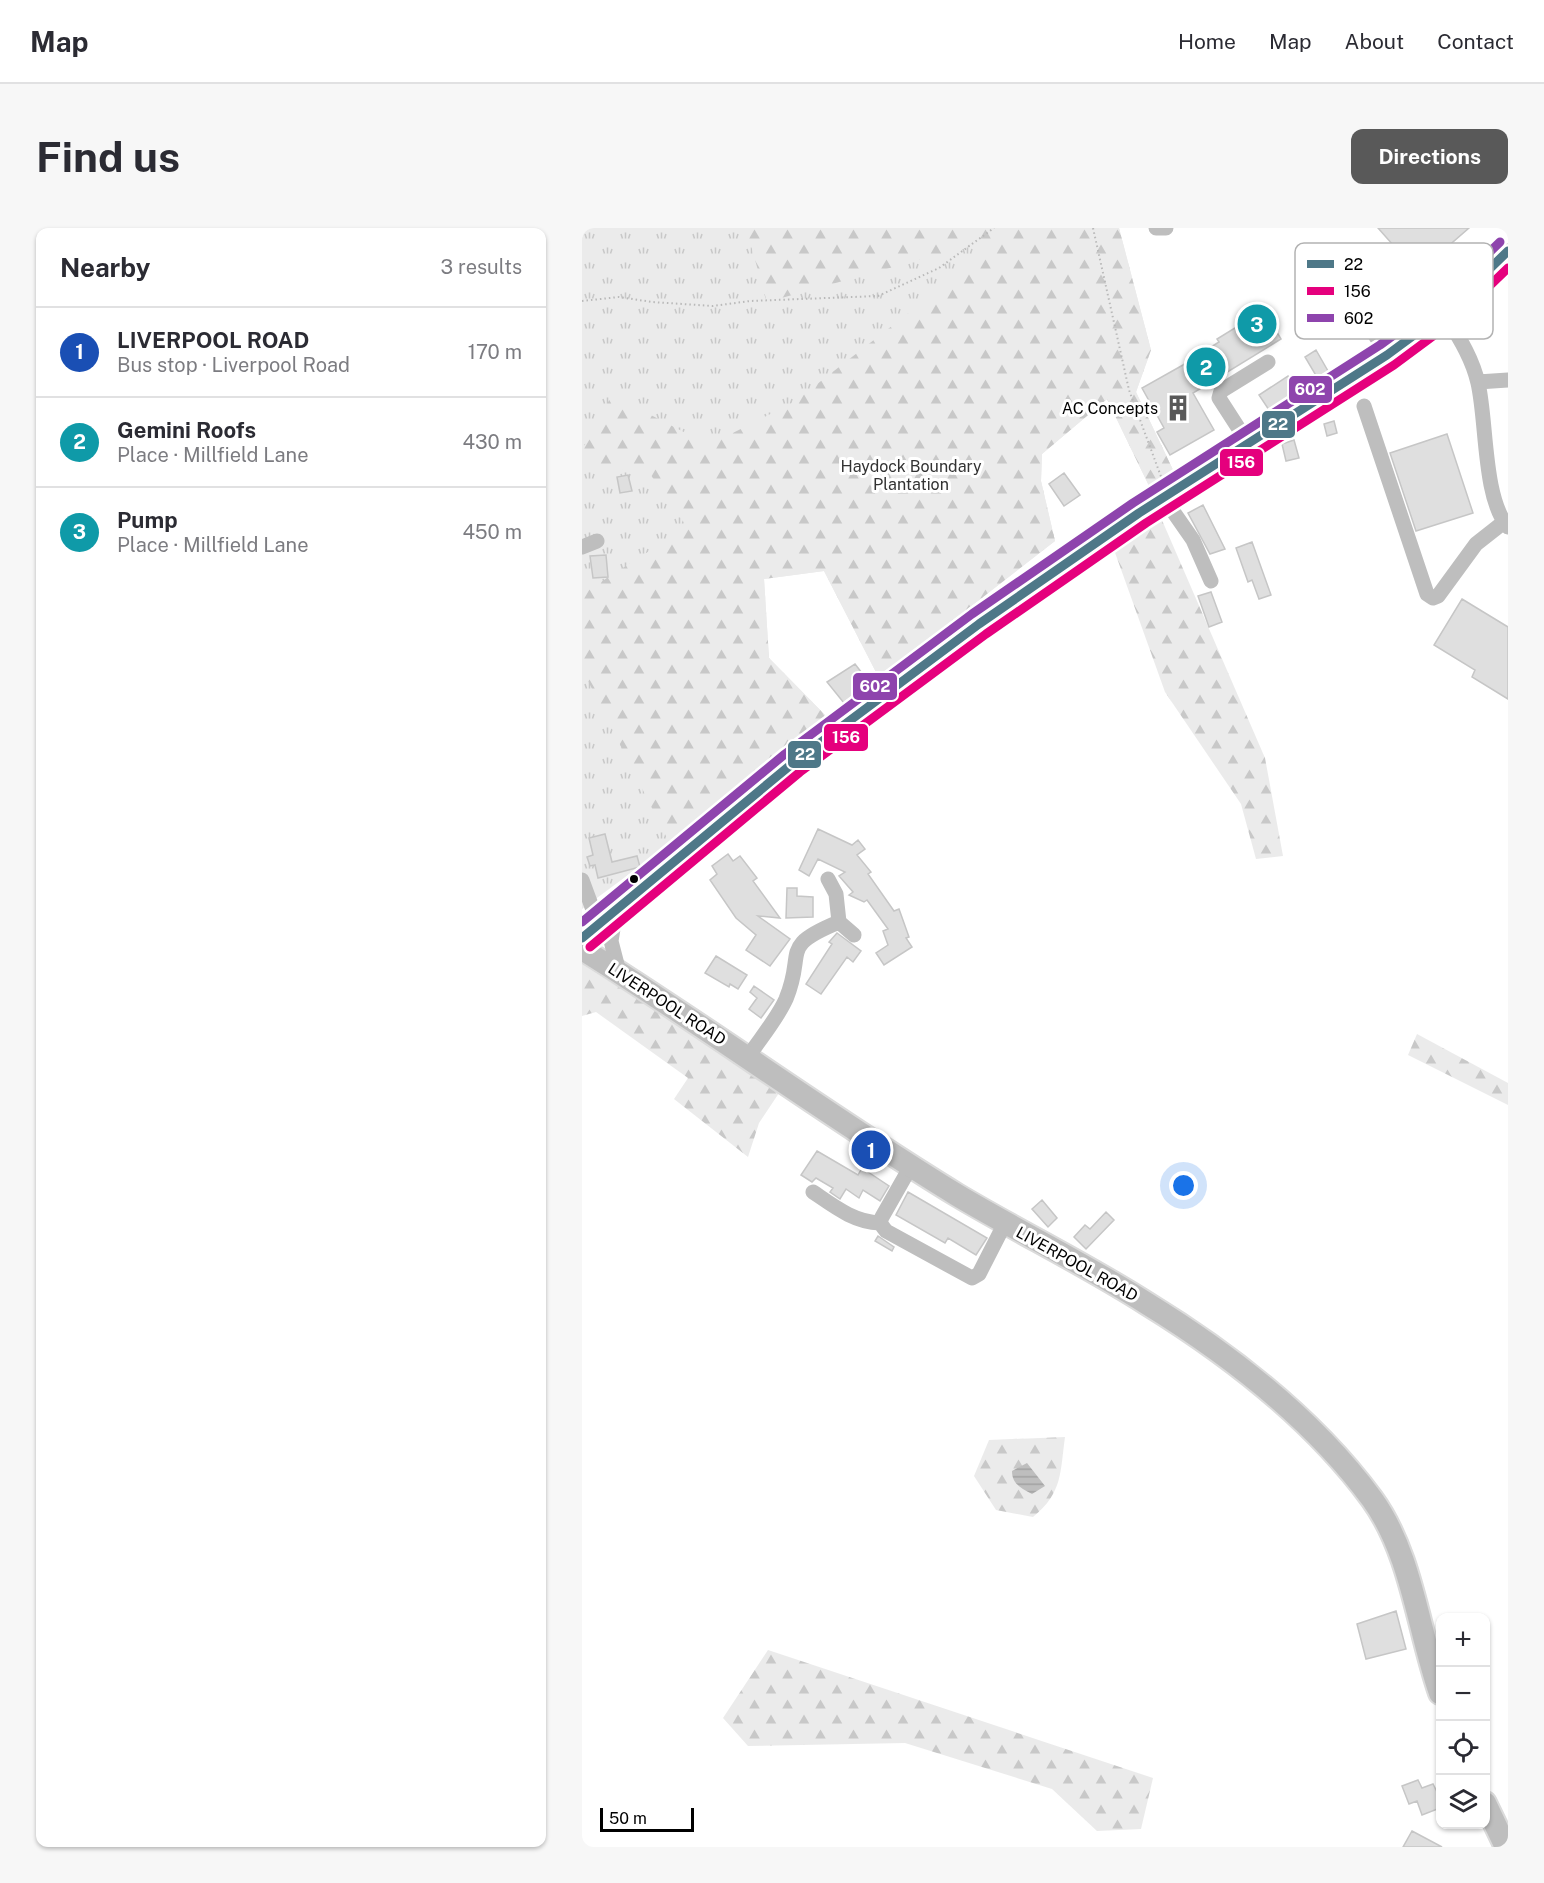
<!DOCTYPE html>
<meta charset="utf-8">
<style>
body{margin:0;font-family:"Public Sans",sans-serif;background:#f7f7f7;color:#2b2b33}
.controls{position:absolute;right:18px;bottom:18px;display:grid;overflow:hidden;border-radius:12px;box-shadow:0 2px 4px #0004}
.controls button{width:54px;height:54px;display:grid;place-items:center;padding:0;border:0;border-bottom:2px solid #e1e1e2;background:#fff;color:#2b2b33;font:30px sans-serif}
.scale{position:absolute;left:18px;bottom:15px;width:94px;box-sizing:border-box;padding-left:6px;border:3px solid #000;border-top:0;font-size:16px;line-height:21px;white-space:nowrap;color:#000;-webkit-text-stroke:4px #fff;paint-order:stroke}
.you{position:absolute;left:602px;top:958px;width:21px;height:21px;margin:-15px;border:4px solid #fff;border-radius:50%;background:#1a73e8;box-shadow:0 0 0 9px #1a73e833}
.badge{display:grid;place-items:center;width:39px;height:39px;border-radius:50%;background:#595959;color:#fff;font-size:20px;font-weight:700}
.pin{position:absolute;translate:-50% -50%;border:3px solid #fff;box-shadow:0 2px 6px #0006}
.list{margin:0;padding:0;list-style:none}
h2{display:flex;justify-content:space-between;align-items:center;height:78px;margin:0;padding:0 24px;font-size:26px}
h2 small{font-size:20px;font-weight:400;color:#7c7c81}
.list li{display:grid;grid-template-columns:39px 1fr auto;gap:18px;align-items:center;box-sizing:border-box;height:90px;padding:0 24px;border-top:2px solid #e1e1e2}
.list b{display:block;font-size:22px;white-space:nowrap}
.list p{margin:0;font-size:20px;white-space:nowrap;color:#7c7c81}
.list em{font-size:20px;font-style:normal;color:#7c7c81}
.icon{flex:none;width:33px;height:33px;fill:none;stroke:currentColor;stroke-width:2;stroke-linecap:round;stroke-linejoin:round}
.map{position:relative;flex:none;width:926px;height:1619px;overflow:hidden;border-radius:12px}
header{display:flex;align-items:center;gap:36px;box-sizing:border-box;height:84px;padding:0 30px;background:#fff;border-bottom:2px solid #e1e1e2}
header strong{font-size:28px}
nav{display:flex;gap:33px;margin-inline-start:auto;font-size:21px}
.intro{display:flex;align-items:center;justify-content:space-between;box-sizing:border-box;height:144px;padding:0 36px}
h1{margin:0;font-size:42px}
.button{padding:15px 27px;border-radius:12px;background:#595959;color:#fff;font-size:21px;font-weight:700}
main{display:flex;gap:36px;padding:0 36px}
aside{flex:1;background:#fff;border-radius:12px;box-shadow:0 2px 4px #0004}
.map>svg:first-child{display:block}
.grass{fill:url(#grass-tufts)}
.forest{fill:url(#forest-firs)}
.water{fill:url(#water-rules)}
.building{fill:#dfdfdf;stroke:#c6c6c6;stroke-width:1.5}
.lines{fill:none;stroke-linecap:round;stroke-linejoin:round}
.highway-casing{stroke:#dbdbdb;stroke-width:26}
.path{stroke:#b9b9b9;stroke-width:2;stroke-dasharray:1.5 3;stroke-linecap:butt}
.minor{stroke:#bebebe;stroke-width:15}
.highway{stroke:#bebebe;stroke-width:22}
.bus-1-casing{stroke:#fff;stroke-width:14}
.bus-2-casing{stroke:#fff;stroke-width:14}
.bus-3-casing{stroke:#fff;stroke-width:14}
.bus-1{stroke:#4e7888;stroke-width:9}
.bus-2{stroke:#e5007d;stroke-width:9}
.bus-3{stroke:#8e44ad;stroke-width:9}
.bus-dot{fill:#000;stroke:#fff;stroke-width:2}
.labels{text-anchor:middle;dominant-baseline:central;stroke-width:6;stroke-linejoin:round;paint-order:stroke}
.poi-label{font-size:16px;fill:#000;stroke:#fff;text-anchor:end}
.park-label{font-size:16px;fill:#323232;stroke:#fff}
.street-label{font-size:16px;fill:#000;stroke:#fff}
.key{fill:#fff;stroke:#b2b2b2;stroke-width:1.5}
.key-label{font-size:16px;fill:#000}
.line-badge{stroke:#fff;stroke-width:2}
.badge-label{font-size:16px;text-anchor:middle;font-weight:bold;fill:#fff}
</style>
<header>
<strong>Map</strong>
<nav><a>Home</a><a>Map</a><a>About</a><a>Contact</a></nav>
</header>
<div class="intro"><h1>Find us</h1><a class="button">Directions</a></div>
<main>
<aside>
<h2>Nearby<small>3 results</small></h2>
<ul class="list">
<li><span class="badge" style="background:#1a4fb4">1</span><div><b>LIVERPOOL ROAD</b><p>Bus stop · Liverpool Road</p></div><em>170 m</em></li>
<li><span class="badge" style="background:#0f9aa8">2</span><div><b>Gemini Roofs</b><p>Place · Millfield Lane</p></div><em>430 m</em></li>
<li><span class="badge" style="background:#0f9aa8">3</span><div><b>Pump</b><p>Place · Millfield Lane</p></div><em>450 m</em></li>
</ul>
</aside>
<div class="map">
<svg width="926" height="1619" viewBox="0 0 926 1619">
<defs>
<pattern id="grass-tufts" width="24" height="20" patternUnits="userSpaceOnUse" patternTransform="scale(1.5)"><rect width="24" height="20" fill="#ebebeb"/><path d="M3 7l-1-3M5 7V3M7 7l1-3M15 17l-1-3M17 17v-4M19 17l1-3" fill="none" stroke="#c8c8c8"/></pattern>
<pattern id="forest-firs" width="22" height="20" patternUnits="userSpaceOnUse" patternTransform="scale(1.5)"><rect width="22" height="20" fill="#ebebeb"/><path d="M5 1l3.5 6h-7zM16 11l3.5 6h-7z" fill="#c8c8c8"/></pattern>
<pattern id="water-rules" width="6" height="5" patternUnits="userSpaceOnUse" patternTransform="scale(1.5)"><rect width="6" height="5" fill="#bebebe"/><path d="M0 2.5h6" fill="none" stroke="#a2a2a2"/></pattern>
</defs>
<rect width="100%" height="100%" fill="#fff"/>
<!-- grass -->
<path class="grass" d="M0 0H537L569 122 554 164 592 244 569 262 525 171 460 226 459 253 473 313 297 450 242 343 182 351 187 430 246 490 88 616 0 681Z"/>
<!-- forest -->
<path class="forest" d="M164 0H537L569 122 554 164 592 244 569 262 525 171 460 226 459 253 473 313 297 450 242 343 182 351 187 430 246 490 88 616 0 441V366L105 299 66 243 7 239 0 222 30 167 127 217 212 174 427 7 185 74Z
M573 276 683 530 701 628 674 631 659 576 583 464 526 305Z
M0 736 199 862 177 895 166 929 92 871 106 850 14 784 0 788Z
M835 806 926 855V877L826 827Z
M483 1209C478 1244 481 1265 451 1289L414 1282 392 1248 407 1212Z
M186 1422 571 1550 559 1601 515 1603 470 1561 323 1515 166 1518 141 1490Z"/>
<!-- water -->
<path class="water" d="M445 1235 463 1258 450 1266C439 1260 430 1256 430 1243Z"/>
<!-- building -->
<path class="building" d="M796 0H887L848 34 838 24 827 35Z
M682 82 699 111 611 165 632 202 588 227 575 204 582 200 560 160 601 137 637 114 635 111Z
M734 122 750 150 739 156 723 129Z
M706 148 718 167 689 185 677 167Z
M752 193 755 205 745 208 742 196Z
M865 206 891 285 834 303 808 225Z
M712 212 717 230 704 233 700 216Z
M482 245 498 267 482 278 467 256Z
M46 247 50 263 38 265 35 249Z
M621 277 643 321 628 326 606 285Z
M670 314 689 367 677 371 670 352 666 354 654 320Z
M24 327 26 349 11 350 8 328Z
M629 364 640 394 627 399 616 368Z
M880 371 926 399V471L890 449 893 442 852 417Z
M273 436 290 458 262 475 245 454Z
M236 601 270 617 276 612 283 621 275 627 289 644 286 646 312 683 317 681 327 709 324 710 330 719 302 737 294 725 306 717 301 703 306 701 285 672 282 674 267 667 271 664 257 648 263 644 236 631 227 648 217 642Z
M23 606 30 634 55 628 58 639 16 650 13 637 8 638 5 629 11 627 7 610Z
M146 626 151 633 158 628 175 650 171 653 198 690 176 688 208 711 188 738 164 722 174 707 154 690 128 652 135 646 130 638Z
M205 660H215V668L231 669V689L204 690Z
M255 705 279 723 271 734 265 729 239 766 224 756 250 716 247 714Z
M134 728 165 747 156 761 148 756 147 759 123 745Z
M172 758 192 772 179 790 167 781 175 770 168 764Z
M235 923 276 947 280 940 307 958 298 973 281 962 277 970 264 961 258 971 248 964 251 960 234 950 230 954 219 947Z
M326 964 405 1010 394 1027 366 1010 363 1015 314 987Z
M460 972 475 990 466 999 450 981Z
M524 984 532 992 504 1021 492 1009 503 997 508 1001Z
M296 1008 312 1019 310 1023 293 1013Z
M814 1383 824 1421 784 1431 775 1396Z
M836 1552 840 1560 851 1556 858 1570V1580L840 1587 835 1573 827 1576 820 1558Z
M830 1603 860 1619H821Z"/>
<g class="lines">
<!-- highway casing -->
<g class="highway-casing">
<path id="highway" d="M0 721C127 800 247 889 375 967 437 1004 503 1036 564 1075 647 1126 732 1192 790 1271 830 1326 836 1402 858 1465
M903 1575 924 1619"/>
</g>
<!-- path -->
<path class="path" d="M511 0 547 162 581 254
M0 73 37 69 70 74 131 78 168 73 296 68 357 40 412 0"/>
<!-- minor -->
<path class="minor" d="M574 0H584
M862 85C876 108 890 129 896 155 905 194 901 270 926 299
M805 127 784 92 782 73 809 43
M896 154 926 152
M782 178 845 366 851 370 856 368 894 316 922 294
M666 215 637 170 639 163 686 134
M581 269 611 312 629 353
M0 319 15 313
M246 651 254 666 257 694 272 707
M0 652 17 698
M34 683 29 713 37 744
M0 710 211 535 397 396 557 285 805 127 862 85 926 23
M166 829C178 811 195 791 204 771 224 723 196 719 257 694
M329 938 300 989 298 995 304 1003 390 1050 397 1046 423 995
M231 964C253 979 272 994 298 995"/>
<!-- highway -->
<use href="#highway" class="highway"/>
<!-- bus-1 casing -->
<g class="bus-1-casing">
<path id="bus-1" d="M0 710 211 535 397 396 557 285 805 127 862 85 926 23"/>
</g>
<!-- bus-2 casing -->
<g class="bus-2-casing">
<path id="bus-2" d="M8 719 218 544 404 406 564 295 812 137 870 94 926 40"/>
</g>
<!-- bus-3 casing -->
<g class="bus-3-casing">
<path id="bus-3" d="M0 694 203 526 390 386 551 275 798 117 854 76 918 14"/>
</g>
<!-- bus-1 -->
<use href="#bus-1" class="bus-1"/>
<!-- bus-2 -->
<use href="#bus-2" class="bus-2"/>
<!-- bus-3 -->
<use href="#bus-3" class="bus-3"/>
</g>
<!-- icons -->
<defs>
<g id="building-bare" transform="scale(2.07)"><path d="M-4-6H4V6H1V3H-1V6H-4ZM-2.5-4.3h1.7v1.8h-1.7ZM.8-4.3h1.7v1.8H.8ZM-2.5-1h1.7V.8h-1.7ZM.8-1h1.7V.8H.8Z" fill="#595959" stroke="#fff" stroke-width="2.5" paint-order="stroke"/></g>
</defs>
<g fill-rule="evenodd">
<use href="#building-bare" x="596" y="180"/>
</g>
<!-- markers -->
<circle class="bus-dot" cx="52" cy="651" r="5"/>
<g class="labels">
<!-- poi labels -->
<g class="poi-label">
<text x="576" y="180">AC Concepts</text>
</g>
<!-- park labels -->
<g class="park-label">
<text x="329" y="238">Haydock Boundary<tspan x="329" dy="18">Plantation</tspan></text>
</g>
<!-- street labels -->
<g class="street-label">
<text transform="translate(85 776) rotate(33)">LIVERPOOL ROAD</text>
<text transform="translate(495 1036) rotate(29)">LIVERPOOL ROAD</text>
</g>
</g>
<!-- legend -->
<rect x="713" y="15" width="198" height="96" rx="9" class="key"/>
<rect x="725" y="32" width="27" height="8" fill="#4e7888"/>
<rect x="725" y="59" width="27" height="8" fill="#e5007d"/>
<rect x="725" y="86" width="27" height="8" fill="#8e44ad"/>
<g class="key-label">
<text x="762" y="42">22</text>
<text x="762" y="69">156</text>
<text x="762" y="96">602</text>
</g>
<g class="line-badge">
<rect x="706" y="147" width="45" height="29" rx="6" fill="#8e44ad"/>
<rect x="679" y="182" width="35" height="29" rx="6" fill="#4e7888"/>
<rect x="637" y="220" width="45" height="29" rx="6" fill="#e5007d"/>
<rect x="270" y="444" width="46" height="29" rx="6" fill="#8e44ad"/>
<rect x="241" y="495" width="46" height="29" rx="6" fill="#e5007d"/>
<rect x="205" y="512" width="35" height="29" rx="6" fill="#4e7888"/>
</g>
<g class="badge-label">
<text x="728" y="167">602</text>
<text x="696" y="202">22</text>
<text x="659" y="240">156</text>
<text x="293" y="464">602</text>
<text x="264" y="515">156</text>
<text x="223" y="532">22</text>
</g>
</svg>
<div class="controls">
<button>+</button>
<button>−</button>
<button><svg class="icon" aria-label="locate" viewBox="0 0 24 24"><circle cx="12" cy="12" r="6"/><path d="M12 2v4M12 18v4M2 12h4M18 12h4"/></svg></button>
<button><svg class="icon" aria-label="layers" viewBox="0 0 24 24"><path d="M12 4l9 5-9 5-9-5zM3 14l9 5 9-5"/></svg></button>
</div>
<div class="scale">50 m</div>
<div class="you"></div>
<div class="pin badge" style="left:289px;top:922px;background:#1a4fb4">1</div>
<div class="pin badge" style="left:624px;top:139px;background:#0f9aa8">2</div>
<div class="pin badge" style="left:675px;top:96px;background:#0f9aa8">3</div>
</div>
</main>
